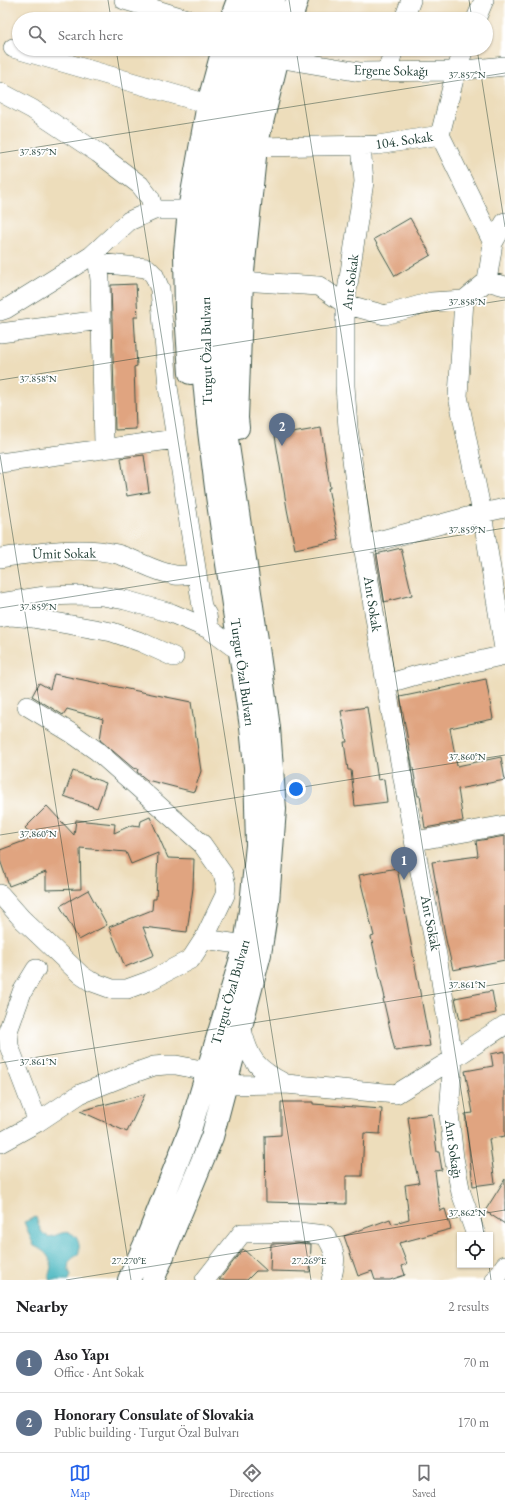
<!DOCTYPE html>
<meta charset="utf-8">
<style>
body{margin:0;font-family:"EB Garamond",serif;background:#f2f2f2;color:#202124}
.controls{position:absolute;right:12px;bottom:12px;display:grid;overflow:hidden;border-radius:0px;box-shadow:0 1px 3px #0004}
.controls button{width:36px;height:36px;display:grid;place-items:center;padding:0;border:0;border-bottom:1px solid #e0e0e0;background:#fff;color:#202124;font:20px sans-serif}
.you{position:absolute;left:296px;top:789px;width:14px;height:14px;margin:-10px;border:3px solid #fff;border-radius:50%;background:#1a73e8;box-shadow:0 0 0 6px #1a73e833}
.badge{display:grid;place-items:center;width:26px;height:26px;border-radius:50%;background:#2563eb;color:#fff;font-size:13px;font-weight:700}
.pin{position:absolute;translate:-50% -33px;filter:drop-shadow(0 1px 2px #0008)}
.pin::after{content:'';position:absolute;top:21px;width:14px;height:12px;background:inherit;clip-path:polygon(0 0,100% 0,50% 100%)}
.list{margin:0;padding:0;list-style:none}
h2{display:flex;justify-content:space-between;align-items:center;height:52px;margin:0;padding:0 16px;font-size:17px}
h2 small{font-size:13px;font-weight:400;color:#757577}
.list li{display:grid;grid-template-columns:26px 1fr auto;gap:12px;align-items:center;box-sizing:border-box;height:60px;padding:0 16px;border-top:1px solid #e0e0e0}
.list b{display:block;font-size:15px;white-space:nowrap}
.list p{margin:0;font-size:13px;white-space:nowrap;color:#757577}
.list em{font-size:13px;font-style:normal;color:#757577}
.icon{flex:none;width:22px;height:22px;fill:none;stroke:currentColor;stroke-width:2;stroke-linecap:round;stroke-linejoin:round}
.map{position:relative;flex:none;width:505px;height:1280px;overflow:hidden}
.search{position:absolute;background:#fff;box-shadow:0 1px 3px #0004;left:12px;right:12px;top:12px;height:44px;display:flex;align-items:center;gap:10px;box-sizing:border-box;padding:0 14px;border-radius:22px;color:#757577;font-size:15px}
.sheet{height:172px;background:#fff}
nav{display:flex;justify-content:space-around;align-items:center;box-sizing:border-box;height:56px;border-top:1px solid #e0e0e0;background:#fff;font-size:11px;color:#757577}
nav a{display:grid;justify-items:center;gap:2px}
nav .on{color:#2563eb}
.map>svg:first-child{display:block}
.water{fill:#47b6bf;stroke:#337a7a}
.building{fill:#e0a480}
.lines{fill:none;stroke-linecap:round;stroke-linejoin:round}
.minor-casing{stroke:#3e5548;stroke-width:20}
.highway-casing{stroke:#3e5548;stroke-width:24}
.minor{stroke:#fff;stroke-width:19}
.highway{stroke:#fff;stroke-width:22}
.ticks{fill:none;stroke:#1f3d34;stroke-width:1;stroke-opacity:0.45}
.labels{text-anchor:middle;dominant-baseline:central;stroke-width:3.5;stroke-linejoin:round;paint-order:stroke}
.street-label{font-size:14px;fill:#1f3d34;stroke:#fff}
.ticks-label{font-size:10px;text-anchor:middle;fill:#1f3d34;stroke:#fff;stroke-width:3.5;stroke-linejoin:round;paint-order:stroke}
</style>
<div class="map">
<svg width="505" height="1280" viewBox="0 0 505 1280">
<rect width="100%" height="100%" fill="#fff"/>
<filter id="ink" filterUnits="userSpaceOnUse"><feTurbulence type="fractalNoise" baseFrequency=".025" numOctaves="2"/><feDisplacementMap in="SourceGraphic" scale="8" xChannelSelector="R" yChannelSelector="G"/><feConvolveMatrix kernelMatrix="1 2 1 2 8 2 1 2 1" color-interpolation-filters="sRGB"/></filter>
<filter id="wash" filterUnits="userSpaceOnUse"><feTurbulence type="fractalNoise" baseFrequency=".012" numOctaves="4" result="noise"/><feDisplacementMap in="SourceGraphic" scale="16" xChannelSelector="R" yChannelSelector="G"/><feGaussianBlur stdDeviation="0.9" result="paint"/><feColorMatrix in="noise" values="0 0 0 0 0 0 0 0 0 0 0 0 0 0 0 0 0 1.4 0 .05"/><feComposite in="paint" operator="in"/></filter>
<g filter="url(#wash)">
<rect width="100%" height="100%" fill="#edddbb"/>
<!-- water -->
<path class="water" d="M36 1217C38 1223 40 1233 47 1236 52 1238 57 1234 62 1233 76 1229 82 1244 78 1255 68 1260 66 1265 71 1275L69 1280H50C48 1276 49 1275 50 1271 54 1259 44 1250 34 1246L24 1222Z"/>
<g id="blocks">
<!-- building -->
<path class="building" d="M410 218 431 255 395 276 374 239Z
M136 284 138 317H134L137 366 134 367 136 429 115 430 111 285Z
M321 428 330 488H328L339 540 295 549 287 509 275 436Z
M144 455 149 492 127 496 121 458Z
M401 548 412 595 384 602 376 554Z
M54 674 191 702 201 771 194 792 147 780 137 772 138 769 133 768 100 740 103 719 67 709 63 715 32 696 39 683 50 689Z
M486 679 493 719 450 728 457 766 501 757 505 780 458 789 463 821 425 828 420 796H418L400 697Z
M367 707 378 780 384 779 387 802 355 806 351 770H348L344 742H347L341 711Z
M73 771 106 783 97 808 64 796Z
M47 806 74 835 76 820 115 824 114 833 132 825 140 826 141 821 150 817 168 858 194 859 193 888 187 932 143 927 154 955 125 967 109 927 152 910 153 899H156L158 853 131 864 126 852 80 848 81 889 46 890V872L9 886 0 860V850L35 837 25 828Z
M505 836V960L453 970 446 940 432 862 478 856 476 841Z
M397 868 430 1046 395 1051 383 999 385 998 371 937 374 936 359 875Z
M88 890 107 925 79 940 60 906Z
M492 991 496 1013 460 1020 455 998Z
M505 1051V1136L489 1139 495 1183 473 1186 465 1114 473 1113 465 1071 493 1066 491 1054Z
M145 1094 127 1132 80 1111Z
M281 1102H313V1104L382 1109 380 1134 364 1133 362 1176H346V1204L266 1202 265 1136 281 1135Z
M432 1114 437 1152H439L442 1170 435 1171 440 1211 445 1209 451 1229 399 1243 407 1264 402 1266 405 1275 390 1280H375L372 1271 358 1276 344 1236 390 1219 392 1224 409 1219 405 1185 419 1183 413 1156 408 1117Z
M505 1179V1224L485 1211Z
M298 1243 311 1244 310 1272 270 1271 271 1244Z
M243 1249 267 1271H256L247 1280H219Z"/>
</g>
</g>
<g filter="url(#ink)">
<use href="#blocks" fill-opacity="0" stroke="#3e5548" stroke-width="1"/>
<g class="lines">
<!-- minor casing -->
<g class="minor-casing">
<path id="minor" d="M124 0 187 19
M404 19 411 0
M476 19 484 0
M13 48 208 104
M277 58 360 72 456 71 505 66
M387 71 394 49
M0 92 32 109 98 153 140 185 150 198 154 210
M440 135 456 71 464 49
M361 145 364 182 345 304V386L348 428 363 545 386 684 418 862 437 955 453 1059 449 1114 454 1158 461 1193 476 1235
M256 147 378 145 440 135 493 243 487 281
M493 243 505 222
M98 263 147 268 154 275 160 289 168 387 202 607 207 615 209 629
M242 281 319 286 345 304 385 315 431 302 464 300 487 281 505 286
M464 300 458 396 482 513 505 655
M0 311 6 309 91 256 129 221 154 210H189
M101 320 104 444
M0 333 101 320 100 280 98 263 91 256
M0 463 176 439
M363 545 482 513 505 508
M0 558C36 553 81 545 117 554 136 559 154 572 175 575 182 576 189 574 196 574
M0 603 45 596 79 595 102 596 125 600 171 613 209 629 232 646
M0 618 11 616 32 618 112 632 141 642 174 657
M386 684 417 675 505 655
M415 841 505 825
M0 894 22 919 81 975 90 981 112 989H127L149 981 191 959 204 939 225 895 226 885 223 874 202 844 97 751 73 734 27 706
M204 939 245 945
M36 969 22 992 8 1031 9 1046 38 1122
M241 1026C249 1060 256 1069 286 1084
M226 1085 286 1084 396 1094 453 1059 505 1025
M0 1143 38 1122 80 1094 128 1075 154 1066 166 1065H176L207 1071
M205 1280 242 1233 299 1232 325 1235C336 1251 337 1261 331 1280
M495 1280 505 1265"/>
</g>
<!-- highway casing -->
<g class="highway-casing">
<path id="highway" d="M231 19 238 0
M248 19 254 0
M269 19 274 0
M291 19 297 0
M190 373 186 313 185 252 189 210 208 104 223 49
M238 428 237 418 242 281 256 147 280 49
M129 1280 147 1239 190 1130 245 945 251 904 257 845 255 767 251 727 217 496 208 423 203 369 206 242 215 165 228 95 240 49
M153 1280 212 1137 260 954 268 902 275 809 269 728 256 633 224 419 221 375 222 287 230 208 245 112 261 49"/>
</g>
<!-- minor -->
<use href="#minor" class="minor"/>
<!-- highway -->
<use href="#highway" class="highway"/>
</g>
</g>
<!-- ticks -->
<path class="ticks" d="M108 0 111 19M289 0 292 19M469 0 472 19M116 49 311 1280M296 49 484 1235M477 49 505 227M0 153 505 73M0 380 505 300M0 455 131 1280M0 608 505 528M0 835 505 755M0 1063 505 983M489 1265 491 1280M66 1280 505 1210"/>
<g class="labels">
<!-- street labels -->
<g class="street-label">
<text transform="translate(391 70) rotate(1)">Ergene Sokağı</text>
<text transform="translate(404 140) rotate(-8)">104. Sokak</text>
<text transform="translate(350 282) rotate(-83)">Ant Sokak</text>
<text transform="translate(206 351) rotate(-91)">Turgut Özal Bulvarı</text>
<text transform="translate(64 553) rotate(-1)">Ümit Sokak</text>
<text transform="translate(373 604) rotate(81)">Ant Sokak</text>
<text transform="translate(243 672) rotate(82)">Turgut Özal Bulvarı</text>
<text transform="translate(431 923) rotate(79)">Ant Sokak</text>
<text transform="translate(230 992) rotate(-74)">Turgut Özal Bulvarı</text>
<text transform="translate(454 1149) rotate(82)">Ant Sokağı</text>
</g>
</g>
<g class="ticks-label">
<text x="467" y="78">37.857°N</text>
<text x="38" y="155">37.857°N</text>
<text x="467" y="305">37.858°N</text>
<text x="38" y="382">37.858°N</text>
<text x="467" y="533">37.859°N</text>
<text x="38" y="610">37.859°N</text>
<text x="467" y="760">37.860°N</text>
<text x="38" y="837">37.860°N</text>
<text x="467" y="988">37.861°N</text>
<text x="38" y="1065">37.861°N</text>
<text x="467" y="1216">37.862°N</text>
<text x="129" y="1264">27.270°E</text>
<text x="309" y="1264">27.269°E</text>
</g>
</svg>
<div class="controls">
<button><svg class="icon" aria-label="locate" viewBox="0 0 24 24"><circle cx="12" cy="12" r="6"/><path d="M12 2v4M12 18v4M2 12h4M18 12h4"/></svg></button>
</div>
<div class="you"></div>
<div class="pin badge" style="left:404px;top:880px;background:#5c6f8a">1</div>
<div class="pin badge" style="left:282px;top:446px;background:#5c6f8a">2</div>
<div class="search"><svg class="icon" aria-label="search" viewBox="0 0 24 24"><circle cx="10" cy="10" r="6"/><path d="M15 15l6 6"/></svg>Search here</div>
</div>
<section class="sheet">
<h2>Nearby<small>2 results</small></h2>
<ul class="list">
<li><span class="badge" style="background:#5c6f8a">1</span><div><b>Aso Yapı</b><p>Office · Ant Sokak</p></div><em>70 m</em></li>
<li><span class="badge" style="background:#5c6f8a">2</span><div><b>Honorary Consulate of Slovakia</b><p>Public building · Turgut Özal Bulvarı</p></div><em>170 m</em></li>
</ul>
</section>
<nav>
<a class="on"><svg class="icon" aria-label="map" viewBox="0 0 24 24"><path d="M3 6l6-2 6 2 6-2v14l-6 2-6-2-6 2zM9 4v14M15 6v14"/></svg>Map</a>
<a><svg class="icon" aria-label="directions" viewBox="0 0 24 24"><path d="M12 3l9 9-9 9-9-9zM9 14v-3h6M13 9l2 2-2 2"/></svg>Directions</a>
<a><svg class="icon" aria-label="saved" viewBox="0 0 24 24"><path d="M7 4h10v16l-5-4-5 4z"/></svg>Saved</a>
</nav>
